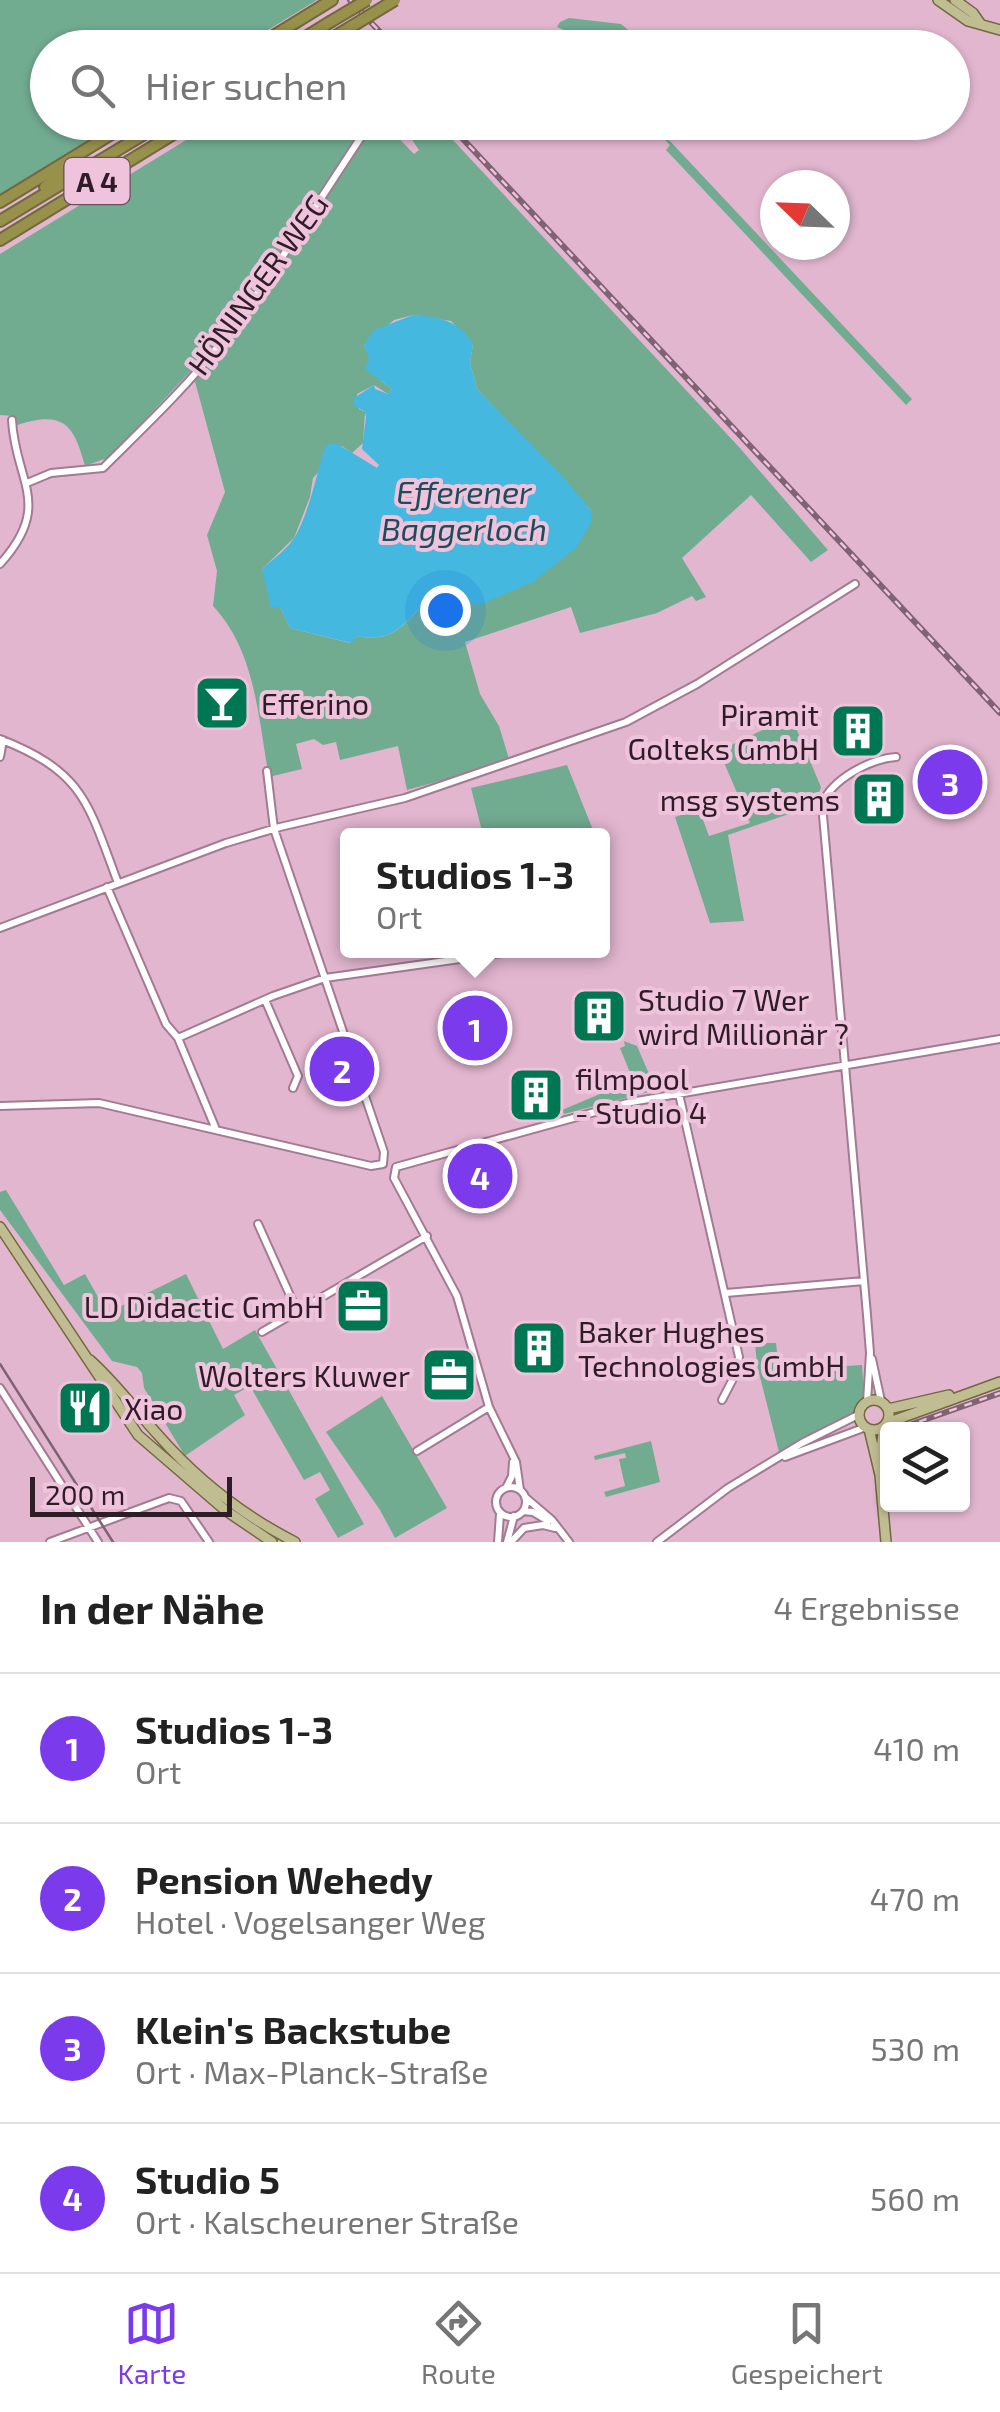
<!DOCTYPE html>
<html lang="de">
<meta charset="utf-8">
<style>
body{margin:0;font-family:"Exo 2",sans-serif;background:#f6f6f6;color:#222}
.controls{position:absolute;right:30px;bottom:30px;display:grid;overflow:hidden;border-radius:10px;box-shadow:0 2px 8px #0004}
.controls button{width:90px;height:90px;display:grid;place-items:center;padding:0;border:0;border-bottom:2px solid #e0e0e0;background:#fff;color:#222;font:50px sans-serif}
.compass{position:absolute;left:760px;top:170px;width:90px;height:90px;border-radius:50%;background:#fff;box-shadow:0 2px 8px #0004;rotate:293deg}
.scale{position:absolute;left:30px;bottom:25px;width:202px;box-sizing:border-box;padding-left:10px;border:5px solid #2e1d27;border-top:0;font-size:28px;line-height:35px;white-space:nowrap;color:#2e1d27;-webkit-text-stroke:8px #efc3dc;paint-order:stroke}
.you{position:absolute;left:445px;top:610px;width:35px;height:35px;margin:-25px;border:8px solid #fff;border-radius:50%;background:#1a73e8;box-shadow:0 0 0 15px #1a73e833}
.badge{display:grid;place-items:center;width:65px;height:65px;border-radius:50%;background:#7c3aed;color:#fff;font-size:32px;font-weight:700}
.pin{position:absolute;translate:-50% -50%;border:5px solid #fff;box-shadow:0 2px 10px #0006}
.popup{position:absolute;left:340px;top:828px;width:270px;height:130px;box-sizing:border-box;display:grid;place-content:center;border-radius:10px;background:#fff;filter:drop-shadow(0 2px 8px #0005);font-size:32px;white-space:nowrap;color:#767676}
.popup b{font-size:38px;color:#222}
.popup::after{content:'';position:absolute;left:50%;top:100%;margin-left:-20px;border:20px solid transparent;border-top-color:#fff}
.list{margin:0;padding:0;list-style:none}
h2{display:flex;justify-content:space-between;align-items:center;height:130px;margin:0;padding:0 40px;font-size:42px}
h2 small{font-size:32px;font-weight:400;color:#767676}
.list li{display:grid;grid-template-columns:65px 1fr auto;gap:30px;align-items:center;box-sizing:border-box;height:150px;padding:0 40px;border-top:2px solid #e0e0e0}
.list b{display:block;font-size:38px;white-space:nowrap}
.list p{margin:0;font-size:32px;white-space:nowrap;color:#767676}
.list em{font-size:32px;font-style:normal;color:#767676}
.icon{flex:none;width:55px;height:55px;fill:none;stroke:currentColor;stroke-width:2;stroke-linecap:round;stroke-linejoin:round}
.map{position:relative;flex:none;width:1000px;height:1542px;overflow:hidden}
.search{position:absolute;background:#fff;box-shadow:0 2px 8px #0004;left:30px;right:30px;top:30px;height:110px;display:flex;align-items:center;gap:25px;box-sizing:border-box;padding:0 35px;border-radius:55px;color:#767676;font-size:38px}
.sheet{height:730px;background:#fff}
nav{display:flex;justify-content:space-around;align-items:center;box-sizing:border-box;height:140px;border-top:2px solid #e0e0e0;background:#fff;font-size:28px;color:#767676}
nav a{display:grid;justify-items:center;gap:5px}
nav .on{color:#7c3aed}
.map>svg:first-child{display:block}
.green{fill:#71ac91;fill-rule:evenodd}
.water{fill:#44b8de}
.lines{fill:none;stroke-linecap:round;stroke-linejoin:round}
.minor-casing{stroke:#a37a92;stroke-width:10}
.major-casing{stroke:#73683e;stroke-width:12}
.highway-casing{stroke:#73683e;stroke-width:14}
.minor{stroke:#fff;stroke-width:6}
.major{stroke:#c1bd93;stroke-width:9}
.highway{stroke:#98914b;stroke-width:10}
.tram{stroke:#7f6273;stroke-width:2.5}
.rail-casing{stroke:#7f6273;stroke-width:6}
.rail{stroke:#efc3dc;stroke-width:2.5;stroke-dasharray:8;stroke-linecap:butt}
.highway-bridge-casing{stroke:#73683e;stroke-width:14;stroke-linecap:butt}
.highway-bridge{stroke:#98914b;stroke-width:10}
.labels{text-anchor:middle;dominant-baseline:central;stroke-width:8;stroke-linejoin:round;paint-order:stroke}
.shield{fill:#efc3dc;stroke:#684f5d;stroke-width:2.5}
.shield-label{font-size:28px;font-weight:bold;fill:#2e1d27}
.street-label{font-size:30px;fill:#2e1d27;stroke:#efc3dc}
.poi-label{font-size:30px;fill:#2e1d27;stroke:#efc3dc;text-anchor:start}
.water-label{font-size:32px;font-style:italic;fill:#1c4d5d;stroke:#efc3dc}
</style>
<div class="map">
<svg width="1000" height="1542" viewBox="0 0 1000 1542">
<rect width="100%" height="100%" fill="#e2b6cf"/>
<!-- green -->
<path class="green" d="M0 0H317L240 47 48 48V122L118 123 0 196Z
M569 18 621 24 649 47H602L557 27 560 22Z
M214 123H369L215 345 110 457 85 466C74 424 63 410 17 425L14 416 0 415V254Z
M373 123H384L414 154 419 150 406 131 415 123 422 130 430 123H437L739 447 828 550 811 562 751 495 682 558 706 597 696 601 692 596 657 613 580 633 571 607 465 642 480 694 499 726 510 762 407 790 398 746 340 760 336 742 323 745 314 739 296 744 302 769 269 777C258 718 256 652 213 606L217 571 207 535 225 492 194 378 216 352ZM413 315 451 321 473 344 470 363 477 389 591 510 446 609H419C400 630 386 643 357 636L350 643 290 628 262 569 294 538 310 497 313 478 321 469 323 455 342 446 352 453 363 443 365 412 359 409 357 394 374 385 388 394 392 389 381 381 364 345 394 320Z
M648 123H653L912 399 906 405 892 390 666 150 670 145Z
M791 716 821 787 815 805 728 835 744 921 710 923 675 817 699 809 709 836 750 823 719 751Z
M567 765 595 835H483L471 788Z
M624 1041 637 1046 656 1090 564 1114 562 1110 633 1080 620 1048 625 1046Z
M6 1190 64 1285 85 1274 107 1313 186 1274 223 1349 255 1330 364 1524 338 1538 315 1499 330 1490 320 1472 304 1480 250 1386 234 1395 245 1415 185 1456 144 1388 142 1373 137 1367 112 1361 0 1210V1192Z
M755 1343H776L779 1370 862 1365 864 1395 854 1413 779 1452 757 1365Z
M382 1396 447 1508 395 1538 380 1510 326 1432Z
M651 1441 660 1482 606 1497 604 1492 625 1486 619 1459 626 1458 625 1453 595 1460 594 1456Z"/>
<!-- water -->
<path class="water" d="M413 315C438 317 460 320 473 344L470 363 477 389 565 479 591 510 592 521 576 548 533 582 484 603 419 609C400 629 387 643 357 636L351 643 290 628 280 607 271 608 262 569C273 559 289 548 296 535 311 507 316 474 326 445L336 443 377 468 379 465 362 449 366 417 365 412 354 405V398L374 385 375 389 388 394 392 389 365 369 369 357 364 345 374 330Z"/>
<g class="lines">
<!-- minor casing -->
<g class="minor-casing">
<path id="minor" d="M27 483 51 473 103 468C142 429 185 389 219 345 274 274 321 197 371 122
M0 564C54 504 15 482 12 420
M0 739C84 772 88 803 118 883
M0 757 3 740
M107 887 166 1024 178 1038 215 1127
M0 928 226 843 280 827 405 798 626 722 697 684 855 584
M266 1002 298 1076 293 1088
M178 1038 273 996 325 978 510 952
M679 1094 739 1357 735 1375 722 1400
M0 1106 99 1103 371 1166 383 1164 384 1152 274 829 267 771
M258 1224 297 1311
M726 1293 864 1281
M262 1332 427 1236
M872 1359 881 1401
M0 1388 98 1542
M867 1402 870 1353 867 1315 822 804C832 779 870 759 896 757
M417 1451 489 1407
M785 1457 866 1427
M496 1502a15 15 0 1 1 30 0a15 15 0 1 1-30 0Z
M506 1488 512 1476 513 1462
M520 1490 516 1462 489 1407 457 1296 394 1178 396 1167 631 1102 1000 1039
M525 1497 552 1520 569 1542
M523 1511 533 1512 548 1521
M50 1542 169 1498 181 1501 209 1542
M498 1542 500 1514
M507 1542 514 1516
M511 1542 524 1528 543 1525 555 1528
M657 1542 728 1488 802 1443 860 1414"/>
</g>
<!-- major casing -->
<g class="major-casing">
<path id="major" d="M938 0 968 21 1000 30
M955 0 973 13 980 23
M0 1227 138 1435 225 1510 272 1542
M90 1360C116 1383 135 1410 159 1436 197 1479 244 1516 295 1542
M859 1415a15 15 0 1 1 30 0a15 15 0 1 1-30 0Z
M888 1409 949 1395
M887 1423 1000 1382
M869 1429 880 1475 886 1542
M880 1457 884 1426"/>
</g>
<!-- highway casing -->
<g class="highway-casing">
<path id="highway" d="M254 48 332 0
M288 48 330 22
M317 48 331 39
M45 187 79 161
M0 202 131 122
M0 221 164 122
M0 240 193 122"/>
</g>
<!-- minor -->
<use href="#minor" class="minor"/>
<!-- major -->
<use href="#major" class="major"/>
<!-- highway -->
<use href="#highway" class="highway"/>
<!-- tram -->
<path class="tram" d="M0 1364 113 1542"/>
<!-- rail casing -->
<g class="rail-casing">
<path id="rail" d="M350 0 395 48
M447 122 1000 713
M904 1427 1000 1393"/>
</g>
<!-- rail -->
<use href="#rail" class="rail"/>
<!-- highway-bridge casing -->
<g class="highway-bridge-casing">
<path id="highway-bridge" d="M330 22 367 0
M331 39 395 0"/>
</g>
<!-- highway-bridge -->
<use href="#highway-bridge" class="highway-bridge"/>
</g>
<!-- icons -->
<defs>
<g id="bar-square" transform="scale(2.875)"><rect x="-9" y="-9" width="18" height="18" rx="4" fill="#007753" stroke="#efc3dc"/><path d="M-6-5H6L.8 .8V4.5H3.5V6h-7V4.5H-.8V.8Z" fill="#fff"/></g>
<g id="building-square" transform="scale(2.875)"><rect x="-9" y="-9" width="18" height="18" rx="4" fill="#007753" stroke="#efc3dc"/><path d="M-4-6H4V6H1V3H-1V6H-4ZM-2.5-4.3h1.7v1.8h-1.7ZM.8-4.3h1.7v1.8H.8ZM-2.5-1h1.7V.8h-1.7ZM.8-1h1.7V.8H.8Z" fill="#fff"/></g>
<g id="office-square" transform="scale(2.875)"><rect x="-9" y="-9" width="18" height="18" rx="4" fill="#007753" stroke="#efc3dc"/><path d="M-6-3h4V-5.5h4V-3h4V5H-6ZM-1-4.5V-3h2v-1.5ZM-6 0V1H6V0Z" fill="#fff"/></g>
<g id="restaurant-square" transform="scale(2.875)"><rect x="-9" y="-9" width="18" height="18" rx="4" fill="#007753" stroke="#efc3dc"/><path d="M-5-6h1v4h1v-4h1v4h1v-4h1v5L-1.5 .5V6h-2V.5L-5-1ZM5-6V6H3V1.5H1.5Q1.5-4 5-6Z" fill="#fff"/></g>
</defs>
<g fill-rule="evenodd">
<use href="#bar-square" x="222" y="703"/>
<use href="#building-square" x="858" y="731"/>
<use href="#building-square" x="879" y="799"/>
<use href="#building-square" x="599" y="1016"/>
<use href="#building-square" x="536" y="1095"/>
<use href="#office-square" x="363" y="1306"/>
<use href="#building-square" x="539" y="1348"/>
<use href="#office-square" x="449" y="1375"/>
<use href="#restaurant-square" x="85" y="1408"/>
</g>
<g class="labels">
<!-- shield labels -->
<rect class="shield" x="64.5" y="158" width="65" height="46" rx="8"/>
<g class="shield-label">
<text x="97" y="181">A 4</text>
</g>
<!-- street labels -->
<g class="street-label">
<text transform="translate(257 284) rotate(-54)">HÖNINGER WEG</text>
</g>
<!-- poi labels -->
<g class="poi-label">
<text x="261" y="703">Efferino</text>
<text x="819" y="714" text-anchor="end">Piramit<tspan x="819" dy="34">Golteks GmbH</tspan></text>
<text x="840" y="799" text-anchor="end">msg systems</text>
<text x="638" y="999">Studio 7 Wer<tspan x="638" dy="34">wird Millionär ?</tspan></text>
<text x="575" y="1078">filmpool<tspan x="575" dy="34">- Studio 4</tspan></text>
<text x="324" y="1306" text-anchor="end">LD Didactic GmbH</text>
<text x="578" y="1331">Baker Hughes<tspan x="578" dy="34">Technologies GmbH</tspan></text>
<text x="410" y="1375" text-anchor="end">Wolters Kluwer</text>
<text x="124" y="1408">Xiao</text>
</g>
<!-- water labels -->
<g class="water-label">
<text x="464" y="491">Efferener<tspan x="464" dy="37">Baggerloch</tspan></text>
</g>
</g>
</svg>
<div class="controls">
<button><svg class="icon" aria-label="layers" viewBox="0 0 24 24"><path d="M12 4l9 5-9 5-9-5zM3 14l9 5 9-5"/></svg></button>
</div>
<svg class="compass" viewBox="-18 -18 36 36"><path d="M0-13l5 13h-10z" fill="#e53935"/><path d="M0 13l5-13h-10z" fill="#767676"/></svg>
<div class="scale">200 m</div>
<div class="you"></div>
<div class="pin badge" style="left:475px;top:1028px">1</div>
<div class="popup"><b>Studios 1-3</b>Ort</div>
<div class="pin badge" style="left:342px;top:1069px">2</div>
<div class="pin badge" style="left:950px;top:782px">3</div>
<div class="pin badge" style="left:480px;top:1176px">4</div>
<div class="search"><svg class="icon" aria-label="search" viewBox="0 0 24 24"><circle cx="10" cy="10" r="6"/><path d="M15 15l6 6"/></svg>Hier suchen</div>
</div>
<section class="sheet">
<h2>In der Nähe<small>4 Ergebnisse</small></h2>
<ul class="list">
<li><span class="badge">1</span><div><b>Studios 1-3</b><p>Ort</p></div><em>410 m</em></li>
<li><span class="badge">2</span><div><b>Pension Wehedy</b><p>Hotel · Vogelsanger Weg</p></div><em>470 m</em></li>
<li><span class="badge">3</span><div><b>Klein's Backstube</b><p>Ort · Max-Planck-Straße</p></div><em>530 m</em></li>
<li><span class="badge">4</span><div><b>Studio 5</b><p>Ort · Kalscheurener Straße</p></div><em>560 m</em></li>
</ul>
</section>
<nav>
<a class="on"><svg class="icon" aria-label="map" viewBox="0 0 24 24"><path d="M3 6l6-2 6 2 6-2v14l-6 2-6-2-6 2zM9 4v14M15 6v14"/></svg>Karte</a>
<a><svg class="icon" aria-label="directions" viewBox="0 0 24 24"><path d="M12 3l9 9-9 9-9-9zM9 14v-3h6M13 9l2 2-2 2"/></svg>Route</a>
<a><svg class="icon" aria-label="saved" viewBox="0 0 24 24"><path d="M7 4h10v16l-5-4-5 4z"/></svg>Gespeichert</a>
</nav>
